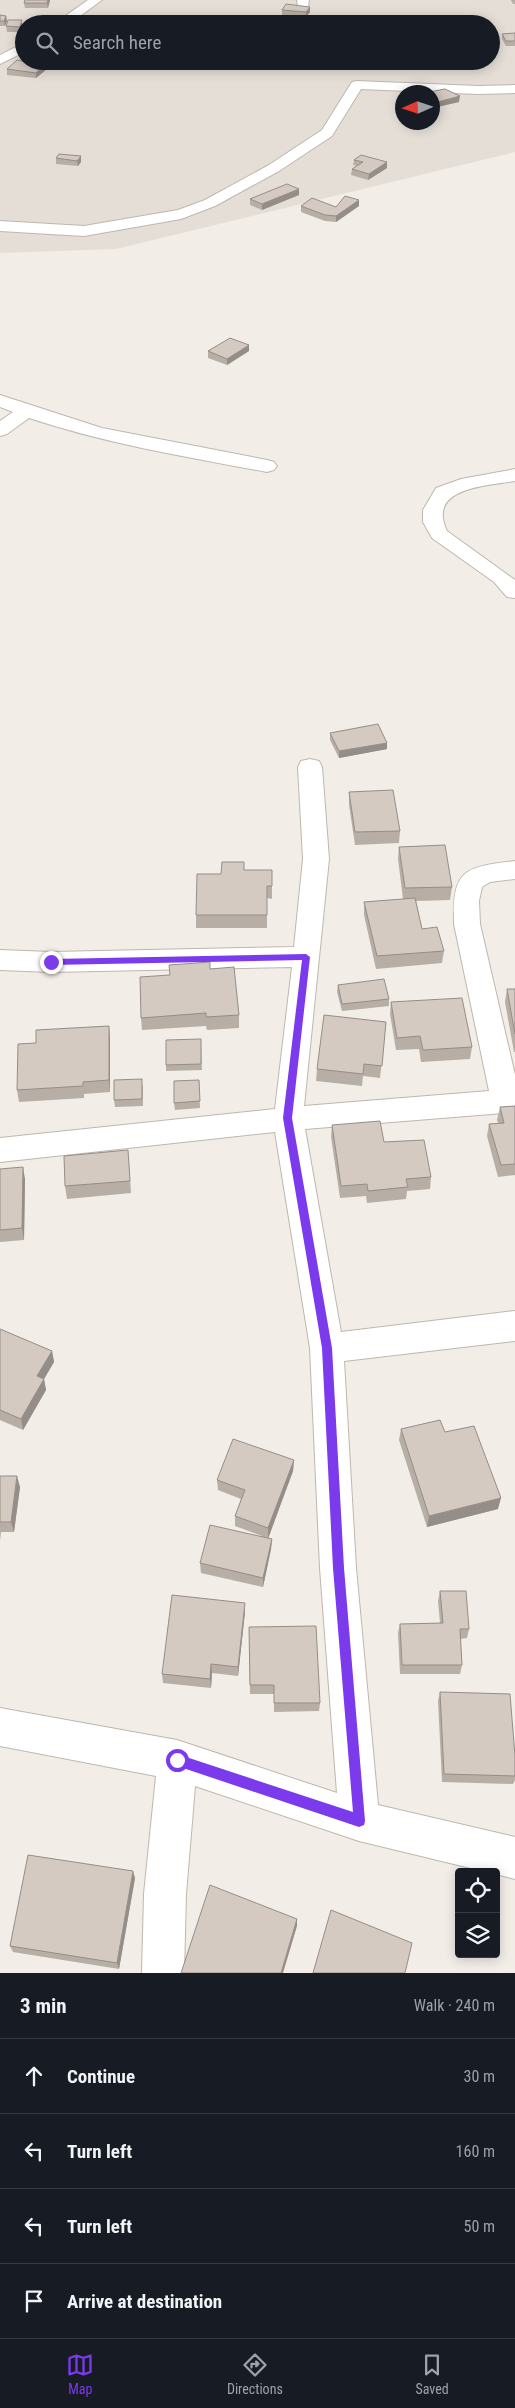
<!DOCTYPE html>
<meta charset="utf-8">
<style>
body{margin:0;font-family:"Roboto Condensed",sans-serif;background:#242831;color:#f1f3f6}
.controls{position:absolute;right:15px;bottom:15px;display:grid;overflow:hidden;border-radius:5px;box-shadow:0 2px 12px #0003}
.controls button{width:45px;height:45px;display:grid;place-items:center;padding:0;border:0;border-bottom:1px solid #363941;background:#171b24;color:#f1f3f6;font:25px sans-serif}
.compass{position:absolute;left:395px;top:85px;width:45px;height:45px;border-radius:50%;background:#171b24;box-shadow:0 2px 12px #0003;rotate:267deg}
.stop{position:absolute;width:15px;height:15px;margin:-11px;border:4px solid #7c3aed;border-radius:50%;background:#fff}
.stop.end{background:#7c3aed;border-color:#fff;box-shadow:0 1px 5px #0008}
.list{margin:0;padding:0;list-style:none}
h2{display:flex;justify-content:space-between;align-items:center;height:65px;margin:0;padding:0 20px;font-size:21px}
h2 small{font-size:16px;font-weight:400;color:#9ea1a6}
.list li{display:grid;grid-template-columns:32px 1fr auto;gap:15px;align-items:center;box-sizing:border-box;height:75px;padding:0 20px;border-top:1px solid #363941}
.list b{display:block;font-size:19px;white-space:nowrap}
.list em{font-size:16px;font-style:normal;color:#9ea1a6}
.icon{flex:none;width:28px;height:28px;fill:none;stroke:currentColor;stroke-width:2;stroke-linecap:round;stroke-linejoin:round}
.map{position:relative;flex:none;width:515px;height:1973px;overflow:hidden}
.search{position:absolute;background:#171b24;box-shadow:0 2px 12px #0003;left:15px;right:15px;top:15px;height:55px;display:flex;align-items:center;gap:12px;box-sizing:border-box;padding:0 18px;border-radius:28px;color:#9ea1a6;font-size:19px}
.sheet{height:365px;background:#171b24}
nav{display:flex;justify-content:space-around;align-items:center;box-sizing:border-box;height:70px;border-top:1px solid #363941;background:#171b24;font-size:14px;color:#9ea1a6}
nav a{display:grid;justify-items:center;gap:2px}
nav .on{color:#7c3aed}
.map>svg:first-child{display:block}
.residential{fill:#e5ded6;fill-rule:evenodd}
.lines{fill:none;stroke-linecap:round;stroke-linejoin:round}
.street-casing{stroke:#bfb7ae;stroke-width:2}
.street{fill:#fff;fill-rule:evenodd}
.wall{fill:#b7aea6}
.shaded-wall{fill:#958d87}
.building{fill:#d5cac1;stroke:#958d87}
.route{fill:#7c3aed}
</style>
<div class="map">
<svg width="515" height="1973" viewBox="0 0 515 1973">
<rect width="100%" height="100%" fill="#f2ede7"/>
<!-- residential -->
<path class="residential" d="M0 0H515V152L116 249 0 253ZM24 24H491V61H24ZM402 92H432V122H402Z"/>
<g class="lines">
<!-- street casing -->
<g class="street-casing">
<path id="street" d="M88 0H102L69 24H54Z
M297 0H309L307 13H299Z
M24 43V52L0 64V55Z
M357 81 478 86 515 85V93L478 94 361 89 332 136 279 171 215 206 181 219 84 236 0 231V221L84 226 178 210 205 200 269 165 322 130 352 82Z
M0 395 102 428 267 460 274 462 277 466 274 470 267 472C187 457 107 444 29 418L7 434 0 436V421L13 412 0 407Z
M515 469V481C488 486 426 487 447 531L515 580V598L507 597 494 582 432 538 423 522V510L436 488 461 479Z
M310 759 319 761 322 767 329 859 304 1106 489 1091 454 924C452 869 465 867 515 861V879L490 882 482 887 479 901 480 924 515 1075V1112L305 1129 341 1332 515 1311V1341L344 1361 356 1568 378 1805 515 1837V1879L496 1874V1872H487L359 1841 195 1786 186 1894 184 1973H142L144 1894 156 1776 0 1746V1708L177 1740 337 1793 320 1568 310 1348 275 1132 0 1162V1138L275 1109 292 967 51 972 0 970V950L51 952 294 947 303 859 298 767 301 761Z"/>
</g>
<!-- street -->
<use href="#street" class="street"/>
</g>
<!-- wall -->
<path class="wall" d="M25 0H50L48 8H25L24 3Z
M511 0H515V4H513Z
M310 7V12L306 17 282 15V10Z
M0 15 6 16 7 21 5 26H0Z
M22 20V25L20 32H7L6 26Z
M515 33V46H506L502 39V34Z
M46 64 47 69 36 78 7 75V69Z
M432 92 459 102 437 107 432 105Z
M59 154 81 162 78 166 56 164V158Z
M354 160 387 162V168L368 180 351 175 352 169 357 166 353 165Z
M299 189V195L262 210 250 205V199Z
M359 200V206L336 222 325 221 301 212V206L336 207Z
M249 345V351L227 365 208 358V351Z
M330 733 387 749 339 758 330 740Z
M349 792 400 831 399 843 355 845 349 805Z
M399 847 452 887 450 900 416 901 422 929 444 951 442 963 376 969 364 915V902L403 899 398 859Z
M244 870H272V899L267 898V928H196V915L221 874Z
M210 969 239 1015V1028L207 1030 206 1026 142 1030 141 1018 169 975Z
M338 985 389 999V1006L342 1011 337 992Z
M507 989H515V1052H514L505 1002Z
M391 1002 472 1047 470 1059 421 1062 419 1049 396 1050 390 1014Z
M386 1022 380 1078 363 1076 362 1086 316 1081 317 1069Z
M110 1038V1092L84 1094V1098L19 1102 17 1090 36 1043Z
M201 1039 202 1070 166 1071V1065Z
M199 1080 200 1108 175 1110 174 1103Z
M143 1085V1106L115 1107 114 1100Z
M515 1106V1175L498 1177 487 1136 489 1124 498 1123 497 1120 500 1107Z
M332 1125 384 1142 431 1177 430 1189 407 1191 406 1199 367 1203 366 1196 340 1198 331 1137Z
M129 1162 131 1193 67 1199 65 1186Z
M0 1169 25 1179 24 1240 0 1242Z
M0 1329 52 1351 54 1362 44 1379 46 1390 23 1430 0 1420Z
M401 1429 445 1432 498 1509 427 1527 399 1440Z
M294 1460 293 1471 268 1538 272 1539 271 1549 263 1587 201 1573 200 1563 262 1536 235 1526V1516L241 1499 218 1490 217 1480Z
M0 1476 20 1487 14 1532H1L0 1541Z
M440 1591 469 1629 467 1638 460 1639 462 1665 460 1674H400L398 1633 400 1624 440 1623 438 1601Z
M245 1612 238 1676 212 1673 211 1688 163 1683 162 1674Z
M249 1627 320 1703 319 1711 274 1712V1694H250Z
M440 1692 515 1756V1780L513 1784 442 1782 438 1701Z
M135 1878 119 1969 13 1952 10 1946Z"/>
<!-- shaded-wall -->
<path class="shaded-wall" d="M48 0H50L48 8 47 3Z
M310 7V12L306 17V12Z
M6 16 7 21 5 26 4 21Z
M22 20V25L20 32V27Z
M46 64 47 69 36 78V73Z
M460 96 459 102 437 107 438 102Z
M81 156V162L78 166 77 161Z
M387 162V168L368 180 369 174Z
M299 189V195L262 210V204Z
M359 200V206L336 222V216Z
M249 345V351L227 365V359Z
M387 743V749L339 758V751Z
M109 1026 110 1038V1092L109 1080Z
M23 1167 25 1179 24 1240 22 1228Z
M52 1351 54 1362 44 1379 46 1390 23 1430 21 1419 37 1376Z
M294 1460 293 1471 268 1539V1528Z
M17 1476 20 1487 14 1532 11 1522Z
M501 1498 498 1509 427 1527 429 1516Z
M272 1539 271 1549 263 1587V1578Z
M245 1603V1612L238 1676V1667Z
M211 1664 212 1673 211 1688 210 1679Z
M133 1871 135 1878 119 1969 117 1963Z
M297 1919V1926L283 1973H281Z"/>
<!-- building -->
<path class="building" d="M25 0H48L47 3H24Z
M286 4 310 7 306 12 282 10Z
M0 15 6 16 4 21H0Z
M8 20H22L20 27 6 26Z
M515 33V41H506L502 34Z
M17 60 24 61 46 64 36 73 7 69Z
M445 89 460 96 438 102 432 99V92H429Z
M59 154 81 156 77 161 56 158Z
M361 155 387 162 369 174 352 169 363 162 354 160Z
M287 184 299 189 262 204 250 199Z
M345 196 359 200 336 216 325 215 301 206 312 198 336 207Z
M230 338 249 345 227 359 208 351Z
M378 724 387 743 339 751 330 733Z
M393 790 400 831 355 832 349 792Z
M445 845 452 887 405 888 399 847Z
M222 862H244V870H272V886H267V915H196L197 874H221Z
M415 898 422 929 437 927 444 951 377 956 364 902Z
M210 962V969L234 967 239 1015 206 1017V1013L141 1018 140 977 170 975 169 965Z
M384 979 389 999 342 1004 338 985Z
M507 989H515V1034Z
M462 998 472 1047 423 1050 420 1036 397 1038 391 1002Z
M324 1015 386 1022 382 1066 364 1064 363 1074 317 1069Z
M109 1026V1080L83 1082V1086L17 1090 18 1044 36 1043V1030Z
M201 1039V1064L166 1065V1040Z
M142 1079V1099L114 1100V1080Z
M199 1080 200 1101 174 1103V1081Z
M515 1106V1164L501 1165 489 1124 504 1123 500 1107Z
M380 1121 384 1142 424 1140 431 1177 406 1179 408 1187 368 1191 367 1184 341 1186 332 1125Z
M128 1150 130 1181 65 1186 64 1156Z
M23 1167 22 1228 0 1230V1169Z
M0 1329 52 1351 37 1376 44 1379 21 1419 0 1410Z
M440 1420 445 1432 474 1426 501 1498 429 1516 401 1429Z
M233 1439 294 1460 268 1528 235 1516 245 1490 217 1480Z
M0 1476H17L11 1522H0Z
M210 1525 272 1539 263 1578 200 1563Z
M440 1591H466L469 1629H460L462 1665H402L400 1624 443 1623Z
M172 1595 245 1603 238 1667 211 1664 210 1679 162 1674Z
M316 1626 320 1703H274V1685H250L249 1627Z
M440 1692 510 1694 515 1756V1776L444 1774Z
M28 1855 133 1871 117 1963 10 1946Z
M210 1885 297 1919 281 1973H181Z
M331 1910 412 1943 405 1973H313Z"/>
<!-- route -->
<path class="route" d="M306 954 310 957 292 1118 332 1348 344 1568 365 1821 364 1825 359 1827 177 1766 171 1760 177 1754 353 1812 333 1568 322 1348 283 1118 302 960 51 965 47 962 51 959Z"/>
</svg>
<div class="controls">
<button><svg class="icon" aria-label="locate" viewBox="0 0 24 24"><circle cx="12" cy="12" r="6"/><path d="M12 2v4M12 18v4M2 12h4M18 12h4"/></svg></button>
<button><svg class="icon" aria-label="layers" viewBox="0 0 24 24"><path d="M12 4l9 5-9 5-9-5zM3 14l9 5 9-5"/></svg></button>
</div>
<svg class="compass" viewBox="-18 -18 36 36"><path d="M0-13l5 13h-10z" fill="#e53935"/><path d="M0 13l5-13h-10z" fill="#9ea1a6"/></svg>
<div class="stop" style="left:177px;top:1760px"></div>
<div class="stop end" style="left:51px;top:962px"></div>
<div class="search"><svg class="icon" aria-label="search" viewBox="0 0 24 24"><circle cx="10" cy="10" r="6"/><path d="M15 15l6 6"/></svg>Search here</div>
</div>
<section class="sheet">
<h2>3 min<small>Walk · 240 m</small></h2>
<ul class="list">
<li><svg class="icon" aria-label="ahead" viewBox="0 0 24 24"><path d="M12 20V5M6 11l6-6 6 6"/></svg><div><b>Continue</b></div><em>30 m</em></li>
<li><svg class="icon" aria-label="left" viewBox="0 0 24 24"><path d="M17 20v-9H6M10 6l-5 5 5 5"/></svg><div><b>Turn left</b></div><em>160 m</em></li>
<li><svg class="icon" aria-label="left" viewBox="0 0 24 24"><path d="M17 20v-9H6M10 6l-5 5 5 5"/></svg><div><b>Turn left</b></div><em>50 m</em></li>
<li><svg class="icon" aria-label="arrive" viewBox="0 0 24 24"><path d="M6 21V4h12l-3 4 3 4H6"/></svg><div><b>Arrive at destination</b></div></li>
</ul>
</section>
<nav>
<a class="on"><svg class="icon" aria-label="map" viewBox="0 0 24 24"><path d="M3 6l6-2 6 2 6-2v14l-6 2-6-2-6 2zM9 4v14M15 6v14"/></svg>Map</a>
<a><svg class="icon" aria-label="directions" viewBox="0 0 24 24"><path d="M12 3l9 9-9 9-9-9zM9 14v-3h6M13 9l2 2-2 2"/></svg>Directions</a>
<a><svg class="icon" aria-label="saved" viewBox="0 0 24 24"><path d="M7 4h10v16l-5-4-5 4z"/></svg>Saved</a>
</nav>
